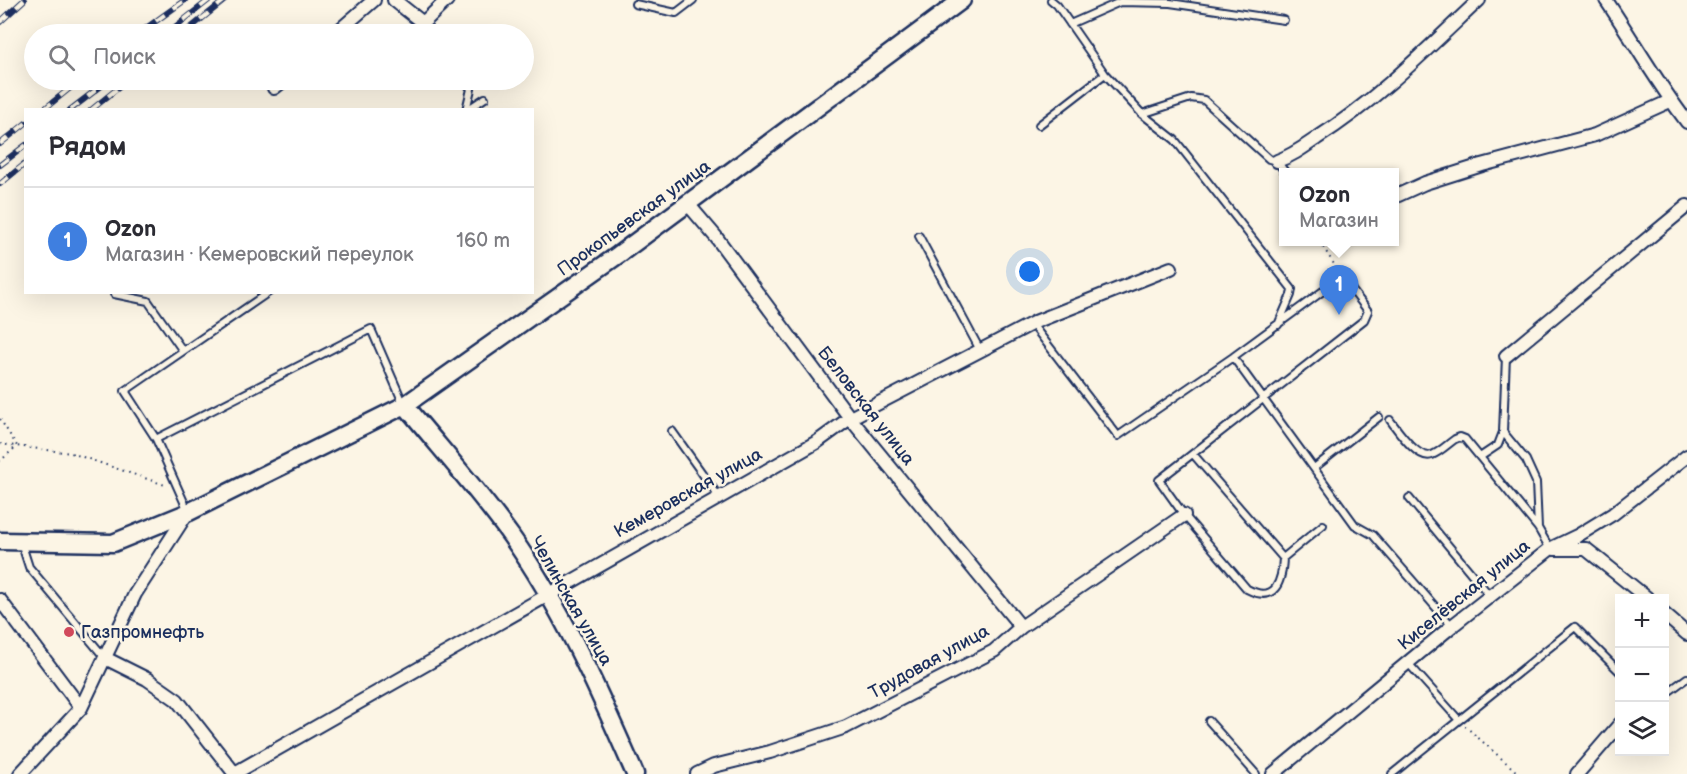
<!DOCTYPE html>
<html lang="ru">
<meta charset="utf-8">
<style>
body{margin:0;font-family:"Balsamiq Sans",sans-serif;background:#f2f2f3;color:#2b2b33}
.controls{position:absolute;right:18px;bottom:18px;display:grid;overflow:hidden;border-radius:0px;box-shadow:0 6px 24px #0002}
.controls button{width:54px;height:54px;display:grid;place-items:center;padding:0;border:0;border-bottom:2px solid #e1e1e2;background:#fff;color:#2b2b33;font:30px sans-serif}
.you{position:absolute;left:1030px;top:272px;width:21px;height:21px;margin:-15px;border:4px solid #fff;border-radius:50%;background:#1a73e8;box-shadow:0 0 0 9px #1a73e833}
.badge{display:grid;place-items:center;width:39px;height:39px;border-radius:50%;background:#d1495b;color:#fff;font-size:20px;font-weight:700}
.pin{position:absolute;translate:-50% -50px;filter:drop-shadow(0 2px 3px #0008)}
.pin::after{content:'';position:absolute;top:32px;width:21px;height:18px;background:inherit;clip-path:polygon(0 0,100% 0,50% 100%)}
.popup{position:absolute;left:1279px;top:168px;width:120px;height:78px;box-sizing:border-box;display:grid;place-content:center;border-radius:0px;background:#fff;filter:drop-shadow(0 2px 4px #0005);font-size:20px;white-space:nowrap;color:#7c7c81}
.popup b{font-size:22px;color:#2b2b33}
.popup::after{content:'';position:absolute;left:50%;top:100%;margin-left:-12px;border:12px solid transparent;border-top-color:#fff}
.list{margin:0;padding:0;list-style:none}
h2{display:flex;justify-content:space-between;align-items:center;height:78px;margin:0;padding:0 24px;font-size:26px}
h2 small{font-size:20px;font-weight:400;color:#7c7c81}
.list li{display:grid;grid-template-columns:39px 1fr auto;gap:18px;align-items:center;box-sizing:border-box;height:108px;padding:0 24px;border-top:2px solid #e1e1e2}
.list b{display:block;font-size:22px;white-space:nowrap}
.list p{margin:0;font-size:20px;white-space:nowrap;color:#7c7c81}
.list em{font-size:20px;font-style:normal;color:#7c7c81}
.icon{flex:none;width:33px;height:33px;fill:none;stroke:currentColor;stroke-width:2;stroke-linecap:round;stroke-linejoin:round}
.map{position:relative;flex:none;width:1687px;height:774px;overflow:hidden}
.search{position:absolute;background:#fff;box-shadow:0 6px 24px #0002;left:24px;top:24px;width:510px;height:66px;display:flex;align-items:center;gap:15px;box-sizing:border-box;padding:0 21px;border-radius:33px;color:#7c7c81;font-size:22px}
.panel{position:absolute;background:#fff;box-shadow:0 6px 24px #0002;left:24px;top:108px;width:510px;height:186px;border-radius:0px}
.map>svg:first-child{display:block}
.lines{fill:none;stroke-linecap:round;stroke-linejoin:round}
.lane-casing{stroke:#1b2f5e;stroke-width:10}
.street-casing{stroke:#1b2f5e;stroke-width:16}
.secondary-casing{stroke:#1b2f5e;stroke-width:21}
.path{stroke:#1b2f5e;stroke-width:2;stroke-dasharray:1.5 4.5;stroke-linecap:butt}
.lane{stroke:#fcf5e5;stroke-width:6}
.street{stroke:#fcf5e5;stroke-width:12}
.secondary{stroke:#fcf5e5;stroke-width:16}
.rail-casing{stroke:#1b2f5e;stroke-width:6}
.rail{stroke:#fcf5e5;stroke-width:4;stroke-dasharray:11;stroke-linecap:butt}
.poi-dot{fill:#d1495b;stroke:#fcf5e5;stroke-width:2}
.labels{text-anchor:middle;dominant-baseline:central;stroke-width:5;stroke-linejoin:round;paint-order:stroke}
.street-label{font-size:18px;fill:#1b2f5e;stroke:#fcf5e5}
.poi-label{font-size:18px;fill:#1b2f5e;stroke:#fcf5e5;text-anchor:start}
</style>
<div class="map">
<svg width="1687" height="774" viewBox="0 0 1687 774">
<rect width="100%" height="100%" fill="#fcf5e5"/>
<filter id="ink" filterUnits="userSpaceOnUse"><feTurbulence type="fractalNoise" baseFrequency=".0167" numOctaves="2"/><feDisplacementMap in="SourceGraphic" scale="12" xChannelSelector="R" yChannelSelector="G"/><feConvolveMatrix kernelMatrix="1 2 1 2 8 2 1 2 1" color-interpolation-filters="sRGB"/></filter>
<g filter="url(#ink)">
<g class="lines">
<!-- lane casing -->
<g class="lane-casing">
<path id="lane" d="M1051 0 1057 5 1105 74 1142 114 1175 140 1292 289 1291 295 1278 325
M635 4 676 13 693 0
M423 23 431 34
M1070 24 1120 2 1170 3 1284 20
M464 80 471 89 466 110
M467 110 485 98
M1142 114 1191 98 1204 100 1269 159 1277 161 1285 172
M1039 125 1105 74
M919 236 980 350
M114 294 148 301 183 351
M1032 324 1118 436 1233 357 1342 277 1368 311 1364 320 1159 480 1184 515 1247 589C1276 604 1282 581 1283 558
M1233 357 1355 525 1373 535 1452 626
M1390 420C1397 429 1418 461 1432 455 1440 452 1448 444 1455 439L1460 437 1465 439 1538 528 1550 549
M672 431 719 497
M1503 432 1526 460 1536 482 1538 528
M156 439 371 329 404 405
M1193 454 1283 558 1323 525
M1480 457 1498 445 1503 432 1506 356
M1314 468 1379 417
M1409 498 1490 596
M188 511 156 439 125 391 269 292
M21 542 29 567 105 658
M1408 663 1458 719
M1664 695 1687 678
M1209 721 1256 774
M1392 774 1575 627 1620 672"/>
</g>
<!-- street casing -->
<g class="street-casing">
<path id="street" d="M394 0 423 23 447 0
M1606 0C1633 40 1657 83 1687 122
M335 34 374 0
M274 88 284 80
M1277 161C1292 156 1304 147 1317 138 1377 100 1427 49 1479 0
M1394 197 1425 183 1482 165 1595 135 1670 101
M687 203 716 237 850 418 1021 627
M1506 356 1687 206
M1554 549H1586L1647 598
M0 600 81 708 20 774
M1664 614 1687 634
M105 658 147 679 177 700 235 774
M81 708 135 594 188 512
M235 773 817 442 850 418 1035 322 1171 268
M697 774 714 766 770 752 846 727 994 651 1021 627 1184 515
M1273 774 1452 626 1550 549 1577 536 1613 514 1687 456
M1577 774 1620 724"/>
</g>
<!-- secondary casing -->
<g class="secondary-casing">
<path id="secondary" d="M405 405C440 448 479 491 511 536 563 609 599 692 635 774
M0 541 113 543 189 512 405 405 618 255 962 0"/>
</g>
<!-- path -->
<path class="path" d="M1320 242 1337 269
M0 419 17 446 0 461
M0 444 71 453 165 485
M1465 726 1519 774"/>
<!-- lane -->
<use href="#lane" class="lane"/>
<!-- street -->
<use href="#street" class="street"/>
<!-- secondary -->
<use href="#secondary" class="secondary"/>
<!-- rail casing -->
<g class="rail-casing">
<path id="rail" d="M0 22 24 0
M138 34 185 0
M166 34 209 0
M183 34 225 0
M43 110 80 80
M70 110 109 80
M91 110 128 80
M0 144 26 123
M0 165 26 145
M0 184 26 163"/>
</g>
<!-- rail -->
<use href="#rail" class="rail"/>
</g>
</g>
<!-- markers -->
<circle class="poi-dot" cx="69" cy="632" r="6"/>
<g class="labels">
<!-- street labels -->
<g class="street-label">
<text transform="translate(634 218) rotate(-36)">Прокопьевская улица</text>
<text transform="translate(866 406) rotate(52)">Беловская улица</text>
<text transform="translate(688 493) rotate(-29)">Кемеровская улица</text>
<text transform="translate(1464 595) rotate(-39)">Киселёвская улица</text>
<text transform="translate(571 601) rotate(60)">Челинская улица</text>
<text transform="translate(929 662) rotate(-29)">Трудовая улица</text>
</g>
<!-- poi labels -->
<g class="poi-label">
<text x="81" y="632">Газпромнефть</text>
</g>
</g>
</svg>
<div class="controls">
<button>+</button>
<button>−</button>
<button><svg class="icon" aria-label="layers" viewBox="0 0 24 24"><path d="M12 4l9 5-9 5-9-5zM3 14l9 5 9-5"/></svg></button>
</div>
<div class="you"></div>
<div class="pin badge" style="left:1339px;top:315px;background:#3f7fe0">1</div>
<div class="popup"><b>Ozon</b>Магазин</div>
<div class="search"><svg class="icon" aria-label="search" viewBox="0 0 24 24"><circle cx="10" cy="10" r="6"/><path d="M15 15l6 6"/></svg>Поиск</div>
<section class="panel">
<h2>Рядом<small></small></h2>
<ul class="list">
<li><span class="badge" style="background:#3f7fe0">1</span><div><b>Ozon</b><p>Магазин · Кемеровский переулок</p></div><em>160 m</em></li>
</ul>
</section>
</div>
